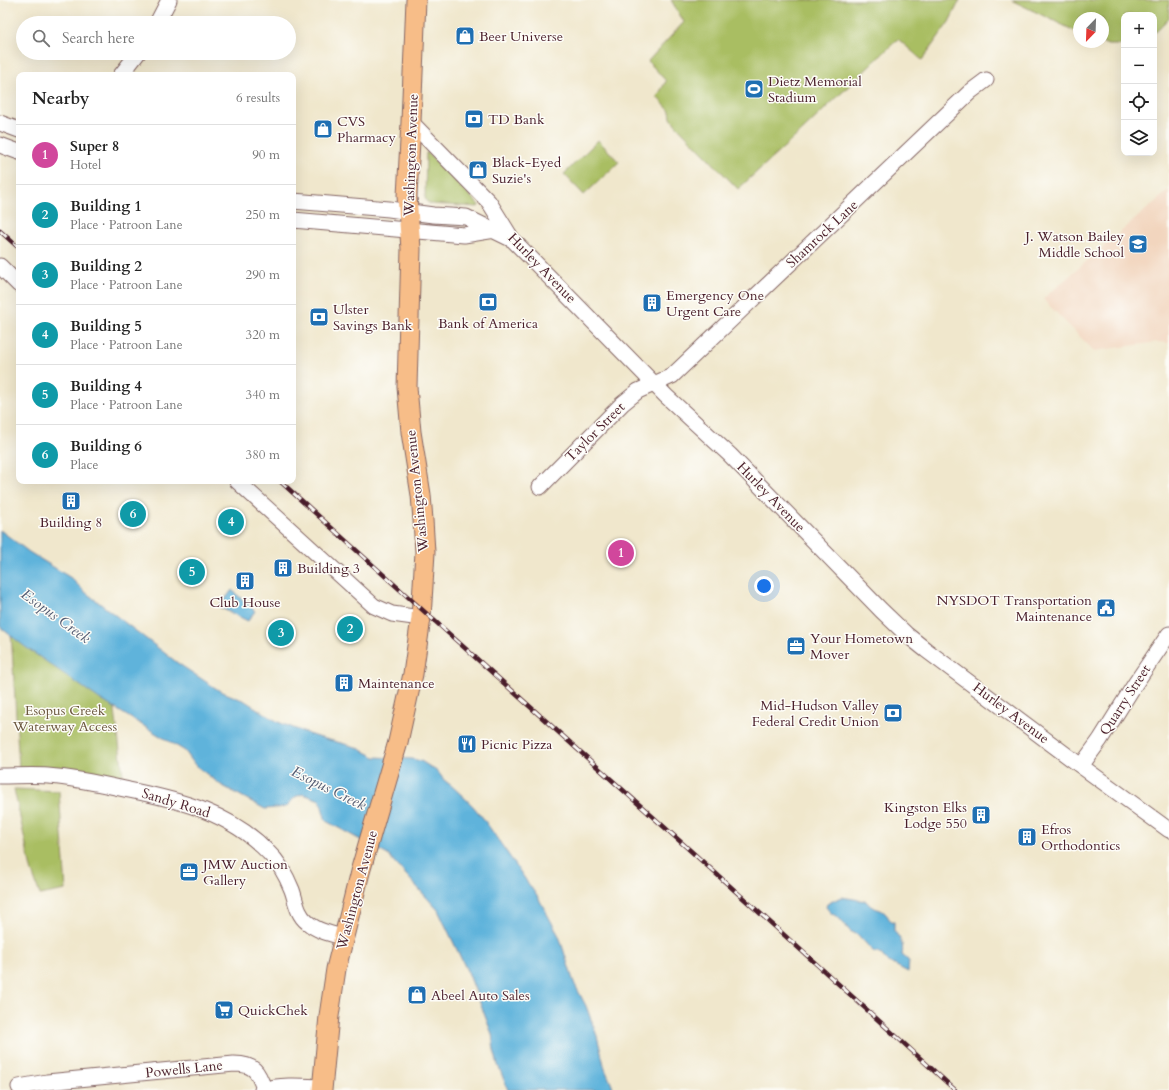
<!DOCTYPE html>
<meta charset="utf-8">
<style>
body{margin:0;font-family:Cardo,serif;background:#f2f2f2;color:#222}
.controls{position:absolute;right:12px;top:12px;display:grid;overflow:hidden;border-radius:8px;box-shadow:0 4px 16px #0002}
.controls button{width:36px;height:36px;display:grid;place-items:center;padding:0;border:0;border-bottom:1px solid #e0e0e0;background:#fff;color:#222;font:20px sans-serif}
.compass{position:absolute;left:1073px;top:12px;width:36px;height:36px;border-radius:50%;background:#fff;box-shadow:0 4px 16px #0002;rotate:203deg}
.you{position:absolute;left:764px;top:586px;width:14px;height:14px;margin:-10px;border:3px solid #fff;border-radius:50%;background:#1a73e8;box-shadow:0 0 0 6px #1a73e833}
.badge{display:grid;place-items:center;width:26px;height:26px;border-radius:50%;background:#2563eb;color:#fff;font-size:13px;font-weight:700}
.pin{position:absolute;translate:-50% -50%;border:2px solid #fff;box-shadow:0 1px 4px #0006}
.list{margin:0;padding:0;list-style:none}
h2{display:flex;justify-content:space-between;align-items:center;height:52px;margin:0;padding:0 16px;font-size:17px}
h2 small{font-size:13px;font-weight:400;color:#767676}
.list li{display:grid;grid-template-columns:26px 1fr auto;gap:12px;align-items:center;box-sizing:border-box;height:60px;padding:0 16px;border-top:1px solid #e0e0e0}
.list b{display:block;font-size:15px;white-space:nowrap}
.list p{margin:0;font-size:13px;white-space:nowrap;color:#767676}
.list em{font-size:13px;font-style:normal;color:#767676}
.icon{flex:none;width:22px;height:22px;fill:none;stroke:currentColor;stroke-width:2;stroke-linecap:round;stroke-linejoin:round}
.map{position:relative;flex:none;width:1169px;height:1090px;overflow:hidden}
.search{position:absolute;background:#fff;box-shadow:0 4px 16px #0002;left:16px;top:16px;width:280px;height:44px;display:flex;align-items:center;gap:10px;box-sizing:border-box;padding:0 14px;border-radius:22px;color:#767676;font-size:15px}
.panel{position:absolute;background:#fff;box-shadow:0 4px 16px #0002;left:16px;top:72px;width:280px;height:412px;border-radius:8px}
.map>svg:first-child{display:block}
.built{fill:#f2d5be}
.green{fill:#a9be62;stroke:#7a6e46}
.water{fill:#5fb3db;stroke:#546983}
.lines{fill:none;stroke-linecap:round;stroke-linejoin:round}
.minor-casing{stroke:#846563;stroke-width:17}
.major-casing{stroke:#846563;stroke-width:21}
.minor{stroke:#fff;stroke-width:15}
.major{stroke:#f7bd88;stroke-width:19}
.rail-casing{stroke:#4a1f2b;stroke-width:4.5}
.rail{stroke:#fdfcf7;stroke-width:3;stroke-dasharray:9;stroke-linecap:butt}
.labels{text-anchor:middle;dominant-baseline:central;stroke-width:3;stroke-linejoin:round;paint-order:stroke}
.poi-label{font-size:14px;fill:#4a1f2b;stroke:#fdfcf7;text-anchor:start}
.street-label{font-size:14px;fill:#4a1f2b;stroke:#fdfcf7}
.park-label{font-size:14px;fill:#6b573e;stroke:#fdfcf7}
.water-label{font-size:15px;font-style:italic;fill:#525a71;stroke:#fdfcf7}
</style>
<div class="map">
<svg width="1169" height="1090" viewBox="0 0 1169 1090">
<rect width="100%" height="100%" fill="#fdfcf7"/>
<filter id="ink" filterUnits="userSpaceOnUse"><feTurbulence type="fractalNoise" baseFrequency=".025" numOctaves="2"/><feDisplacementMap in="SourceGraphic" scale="8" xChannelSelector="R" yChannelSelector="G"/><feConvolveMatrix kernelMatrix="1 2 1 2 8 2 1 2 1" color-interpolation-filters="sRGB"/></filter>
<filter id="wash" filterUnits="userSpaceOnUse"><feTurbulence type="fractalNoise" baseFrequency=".012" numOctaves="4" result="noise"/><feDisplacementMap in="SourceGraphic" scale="16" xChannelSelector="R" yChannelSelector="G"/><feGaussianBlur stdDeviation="0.9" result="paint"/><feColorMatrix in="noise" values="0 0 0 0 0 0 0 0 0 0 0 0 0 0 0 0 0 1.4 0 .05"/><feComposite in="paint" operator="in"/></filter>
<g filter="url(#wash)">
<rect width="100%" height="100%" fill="#f0e7cc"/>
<!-- built -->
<path class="built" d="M1169 190V343L1157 342 1094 351 1043 299Z"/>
<!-- green -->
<path class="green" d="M671 0H960L949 22 922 60 898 39 804 129 738 189 676 125 671 118 670 111 657 97 666 81 648 61 684 22Z
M1011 0H1169V18L1154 33V15H1124V45H1108L1101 42H1103V18H1079V33Z
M598 140 619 162 584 195 564 174Z
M427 152 479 205 478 207 431 204 427 202 425 198 426 153Z
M9 596 109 663 124 783 19 769Z
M14 789 59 791 66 890 40 895 31 869Z"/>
<!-- water -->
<path class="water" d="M0 530 29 552 71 578 85 592 179 664 220 691 245 701 278 722 314 736 356 747 375 757 412 759 421 761 438 772 444 780 453 787 472 805 483 818 539 899 559 936 574 983 586 1006 597 1036 605 1069 614 1090H508L498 1065 494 1050 492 1034 470 977 438 910 388 855 326 821 320 800 303 794 295 797 286 807 265 809 221 785 195 765 185 751 101 700 24 646 0 627Z
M232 590 255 611 248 621 219 607Z
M841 897 866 901C873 911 879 907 885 913 890 918 887 919 894 922V931C901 939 904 945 902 955L909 961 908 972 887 961 879 952H874L858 935 850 931 839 918 831 913 826 907 827 904Z"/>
</g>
<g filter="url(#ink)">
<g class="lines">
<!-- minor casing -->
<g class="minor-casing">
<path id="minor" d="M157 23 169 0
M121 75 138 53
M411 122 489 202 512 239 666 396 730 455 881 610 906 634 926 650 1081 766 1169 830
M0 123 19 130
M0 145 19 152
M293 201 389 209 433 215 466 217 511 239
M293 220 464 235 495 230
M0 266 19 285
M237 481 374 606 392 614 421 618
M540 487 622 404 638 391 672 376 970 92 986 80
M1081 766 1100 740 1135 684 1169 634
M0 776C16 776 32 775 48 776 76 778 102 784 129 790 179 800 231 813 268 852 279 862 286 875 292 890 296 901 297 914 307 922 317 931 331 934 343 937
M19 1087 47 1082 234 1064C254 1064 258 1071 264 1089
M262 1090C282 1084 302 1086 322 1087"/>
</g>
<!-- major casing -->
<g class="major-casing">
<path id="major" d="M322 1090 329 1016 336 969 360 872 398 742 413 674 421 618 425 552 423 520 421 495 411 432 407 387 411 249 407 196 411 122 416 0"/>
</g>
<!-- minor -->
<use href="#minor" class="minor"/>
<!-- major -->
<use href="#major" class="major"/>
<!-- rail casing -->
<g class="rail-casing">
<path id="rail" d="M0 231 19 248
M280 481C504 685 731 885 955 1090"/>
</g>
<!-- rail -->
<use href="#rail" class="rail"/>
</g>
</g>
<!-- icons -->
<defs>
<g id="shop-square" transform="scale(1)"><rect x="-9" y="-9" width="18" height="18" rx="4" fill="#1f6fb2" stroke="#fdfcf7"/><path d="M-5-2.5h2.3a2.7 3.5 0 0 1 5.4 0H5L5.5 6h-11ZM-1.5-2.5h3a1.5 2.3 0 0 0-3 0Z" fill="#fff"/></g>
<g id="stadium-square" transform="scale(1)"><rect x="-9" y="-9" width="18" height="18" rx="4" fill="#1f6fb2" stroke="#fdfcf7"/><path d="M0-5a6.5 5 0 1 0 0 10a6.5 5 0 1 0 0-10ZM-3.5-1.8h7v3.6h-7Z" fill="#fff"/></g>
<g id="bank-square" transform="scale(1)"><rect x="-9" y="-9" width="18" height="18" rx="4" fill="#1f6fb2" stroke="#fdfcf7"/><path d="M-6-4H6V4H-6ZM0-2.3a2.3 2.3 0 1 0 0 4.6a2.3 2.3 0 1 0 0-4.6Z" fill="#fff"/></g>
<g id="school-square" transform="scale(1)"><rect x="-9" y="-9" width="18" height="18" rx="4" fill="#1f6fb2" stroke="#fdfcf7"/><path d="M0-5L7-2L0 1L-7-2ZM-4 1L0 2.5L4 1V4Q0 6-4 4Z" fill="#fff"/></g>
<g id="building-square" transform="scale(1)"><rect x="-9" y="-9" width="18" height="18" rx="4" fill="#1f6fb2" stroke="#fdfcf7"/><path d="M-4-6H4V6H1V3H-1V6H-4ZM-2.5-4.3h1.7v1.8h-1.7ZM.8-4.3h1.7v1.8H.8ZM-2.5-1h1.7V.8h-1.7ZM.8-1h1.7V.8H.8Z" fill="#fff"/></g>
<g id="civic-square" transform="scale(1)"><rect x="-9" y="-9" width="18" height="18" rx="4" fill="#1f6fb2" stroke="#fdfcf7"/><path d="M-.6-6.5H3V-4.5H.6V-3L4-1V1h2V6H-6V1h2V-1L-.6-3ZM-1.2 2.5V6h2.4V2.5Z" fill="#fff"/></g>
<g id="office-square" transform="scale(1)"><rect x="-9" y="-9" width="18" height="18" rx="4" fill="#1f6fb2" stroke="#fdfcf7"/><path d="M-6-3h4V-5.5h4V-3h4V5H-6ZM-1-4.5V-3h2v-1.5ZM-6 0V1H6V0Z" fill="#fff"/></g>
<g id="restaurant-square" transform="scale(1)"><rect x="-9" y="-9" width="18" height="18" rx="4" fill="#1f6fb2" stroke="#fdfcf7"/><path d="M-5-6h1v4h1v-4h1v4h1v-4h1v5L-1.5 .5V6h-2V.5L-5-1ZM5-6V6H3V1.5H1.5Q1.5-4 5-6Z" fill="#fff"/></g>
<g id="supermarket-square" transform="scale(1)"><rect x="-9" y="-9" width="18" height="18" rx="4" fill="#1f6fb2" stroke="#fdfcf7"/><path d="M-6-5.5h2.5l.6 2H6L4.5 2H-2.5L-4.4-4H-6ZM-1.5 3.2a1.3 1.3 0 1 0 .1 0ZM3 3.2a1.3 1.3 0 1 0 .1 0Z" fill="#fff"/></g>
</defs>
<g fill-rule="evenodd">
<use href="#shop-square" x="465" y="36"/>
<use href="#stadium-square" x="754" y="89"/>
<use href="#bank-square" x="474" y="119"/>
<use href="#shop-square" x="323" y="129"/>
<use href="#shop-square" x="478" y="170"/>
<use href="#school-square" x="1138" y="244"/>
<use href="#bank-square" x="488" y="302"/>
<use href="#building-square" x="652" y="303"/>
<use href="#bank-square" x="319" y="317"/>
<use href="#building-square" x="71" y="501"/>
<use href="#building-square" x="283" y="568"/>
<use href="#building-square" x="245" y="581"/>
<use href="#civic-square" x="1106" y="608"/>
<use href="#office-square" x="796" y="646"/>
<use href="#building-square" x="344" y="683"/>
<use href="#bank-square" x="893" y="713"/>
<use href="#restaurant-square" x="467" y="744"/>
<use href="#building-square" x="981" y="815"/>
<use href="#building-square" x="1027" y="837"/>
<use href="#office-square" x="189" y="872"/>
<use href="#shop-square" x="417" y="995"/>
<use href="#supermarket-square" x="224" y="1010"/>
</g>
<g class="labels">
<!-- poi labels -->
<g class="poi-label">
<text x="479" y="36">Beer Universe</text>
<text x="768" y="81">Dietz Memorial<tspan x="768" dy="16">Stadium</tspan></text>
<text x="488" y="119">TD Bank</text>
<text x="337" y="121">CVS<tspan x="337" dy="16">Pharmacy</tspan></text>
<text x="492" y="162">Black-Eyed<tspan x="492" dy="16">Suzie's</tspan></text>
<text x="1124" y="236" text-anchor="end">J. Watson Bailey<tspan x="1124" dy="16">Middle School</tspan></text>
<text x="666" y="295">Emergency One<tspan x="666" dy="16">Urgent Care</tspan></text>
<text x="333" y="309">Ulster<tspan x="333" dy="16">Savings Bank</tspan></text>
<text x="488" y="323" text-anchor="middle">Bank of America</text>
<text x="71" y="522" text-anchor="middle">Building 8</text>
<text x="297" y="568">Building 3</text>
<text x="1092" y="600" text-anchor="end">NYSDOT Transportation<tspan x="1092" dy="16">Maintenance</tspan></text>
<text x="245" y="602" text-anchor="middle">Club House</text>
<text x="810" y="638">Your Hometown<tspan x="810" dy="16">Mover</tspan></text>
<text x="358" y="683">Maintenance</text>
<text x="879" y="705" text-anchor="end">Mid-Hudson Valley<tspan x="879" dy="16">Federal Credit Union</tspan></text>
<text x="481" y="744">Picnic Pizza</text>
<text x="967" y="807" text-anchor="end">Kingston Elks<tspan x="967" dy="16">Lodge 550</tspan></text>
<text x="1041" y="829">Efros<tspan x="1041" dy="16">Orthodontics</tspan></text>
<text x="203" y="864">JMW Auction<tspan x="203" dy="16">Gallery</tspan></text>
<text x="431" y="995">Abeel Auto Sales</text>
<text x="238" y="1010">QuickChek</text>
</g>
<!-- street labels -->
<g class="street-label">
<text transform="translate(411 155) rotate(-88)">Washington Avenue</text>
<text transform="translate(822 234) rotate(-43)">Shamrock Lane</text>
<text transform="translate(542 268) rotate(46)">Hurley Avenue</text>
<text transform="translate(595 432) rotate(-45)">Taylor Street</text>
<text transform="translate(417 491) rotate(-96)">Washington Avenue</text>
<text transform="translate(771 497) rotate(46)">Hurley Avenue</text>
<text transform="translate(1125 700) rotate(-57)">Quarry Street</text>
<text transform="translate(1011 713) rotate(37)">Hurley Avenue</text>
<text transform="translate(176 803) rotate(17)">Sandy Road</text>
<text transform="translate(357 890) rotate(-75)">Washington Avenue</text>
<text transform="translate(184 1069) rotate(-6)">Powells Lane</text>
</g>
<!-- park labels -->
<g class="park-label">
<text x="65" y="710">Esopus Creek<tspan x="65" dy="16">Waterway Access</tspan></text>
</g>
<!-- water labels -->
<g class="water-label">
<text transform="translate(56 616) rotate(36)">Esopus Creek</text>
<text transform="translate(329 788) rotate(26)">Esopus Creek</text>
</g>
</g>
</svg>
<div class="controls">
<button>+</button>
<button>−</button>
<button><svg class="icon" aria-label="locate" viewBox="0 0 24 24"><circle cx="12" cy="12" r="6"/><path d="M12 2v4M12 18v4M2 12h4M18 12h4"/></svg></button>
<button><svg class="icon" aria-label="layers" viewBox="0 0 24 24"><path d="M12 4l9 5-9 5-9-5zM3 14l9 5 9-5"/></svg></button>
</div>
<svg class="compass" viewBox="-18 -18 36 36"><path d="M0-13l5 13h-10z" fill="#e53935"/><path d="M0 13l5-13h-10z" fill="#767676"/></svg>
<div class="you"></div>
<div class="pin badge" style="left:621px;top:553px;background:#d1479c">1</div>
<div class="pin badge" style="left:350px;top:629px;background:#0f9aa8">2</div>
<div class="pin badge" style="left:281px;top:633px;background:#0f9aa8">3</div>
<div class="pin badge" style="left:231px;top:522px;background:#0f9aa8">4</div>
<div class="pin badge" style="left:192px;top:572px;background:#0f9aa8">5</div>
<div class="pin badge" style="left:133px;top:514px;background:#0f9aa8">6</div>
<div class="search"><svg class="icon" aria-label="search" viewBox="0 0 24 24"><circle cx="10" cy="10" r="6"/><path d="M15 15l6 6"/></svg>Search here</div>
<section class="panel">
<h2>Nearby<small>6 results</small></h2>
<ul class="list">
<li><span class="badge" style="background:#d1479c">1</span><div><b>Super 8</b><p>Hotel</p></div><em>90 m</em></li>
<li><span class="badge" style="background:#0f9aa8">2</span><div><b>Building 1</b><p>Place · Patroon Lane</p></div><em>250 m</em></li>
<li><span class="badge" style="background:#0f9aa8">3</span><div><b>Building 2</b><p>Place · Patroon Lane</p></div><em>290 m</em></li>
<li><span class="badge" style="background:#0f9aa8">4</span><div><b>Building 5</b><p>Place · Patroon Lane</p></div><em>320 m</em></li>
<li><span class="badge" style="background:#0f9aa8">5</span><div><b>Building 4</b><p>Place · Patroon Lane</p></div><em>340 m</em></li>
<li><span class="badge" style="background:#0f9aa8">6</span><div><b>Building 6</b><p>Place</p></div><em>380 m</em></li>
</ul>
</section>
</div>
